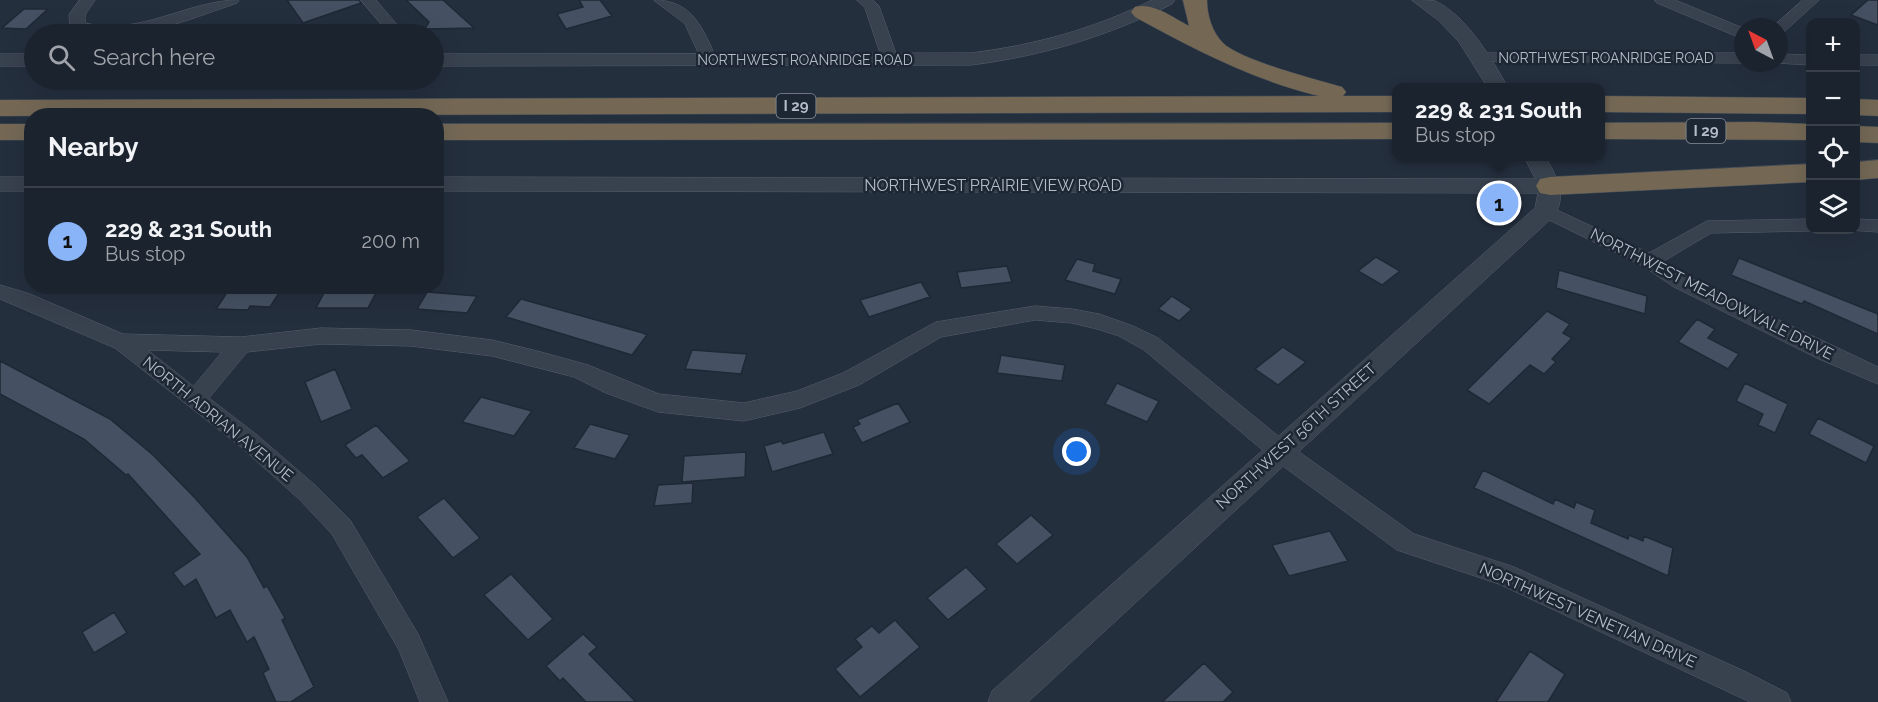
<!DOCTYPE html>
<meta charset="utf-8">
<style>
body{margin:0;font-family:Raleway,sans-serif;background:#282f3a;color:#f1f3f6}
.controls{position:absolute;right:18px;top:18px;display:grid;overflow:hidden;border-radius:12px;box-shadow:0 6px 24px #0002}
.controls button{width:54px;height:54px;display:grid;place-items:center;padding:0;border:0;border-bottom:2px solid #39404a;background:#1b232e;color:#f1f3f6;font:30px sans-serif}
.compass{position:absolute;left:1734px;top:18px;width:54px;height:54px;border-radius:50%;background:#1b232e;box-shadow:0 6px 24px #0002;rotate:319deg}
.you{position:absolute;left:1077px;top:452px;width:21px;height:21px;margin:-15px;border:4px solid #fff;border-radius:50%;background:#1a73e8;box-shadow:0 0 0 9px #1a73e833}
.badge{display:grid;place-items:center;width:39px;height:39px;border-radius:50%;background:#8ab4f8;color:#111;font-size:20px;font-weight:700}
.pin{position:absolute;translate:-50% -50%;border:3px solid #fff;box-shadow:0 2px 6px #0006}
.popup{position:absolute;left:1392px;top:83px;width:213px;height:78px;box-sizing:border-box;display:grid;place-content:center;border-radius:12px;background:#1b232e;filter:drop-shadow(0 2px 4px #0005);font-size:20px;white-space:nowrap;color:#a0a4aa}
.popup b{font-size:22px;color:#f1f3f6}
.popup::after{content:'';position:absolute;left:50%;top:100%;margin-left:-12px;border:12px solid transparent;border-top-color:#1b232e}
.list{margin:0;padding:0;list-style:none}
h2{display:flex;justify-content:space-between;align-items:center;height:78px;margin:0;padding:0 24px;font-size:26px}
h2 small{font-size:20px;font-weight:400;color:#a0a4aa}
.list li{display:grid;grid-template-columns:39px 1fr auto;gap:18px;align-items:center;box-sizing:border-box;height:108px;padding:0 24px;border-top:2px solid #39404a}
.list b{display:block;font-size:22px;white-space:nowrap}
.list p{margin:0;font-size:20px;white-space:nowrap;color:#a0a4aa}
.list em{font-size:20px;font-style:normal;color:#a0a4aa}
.icon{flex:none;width:33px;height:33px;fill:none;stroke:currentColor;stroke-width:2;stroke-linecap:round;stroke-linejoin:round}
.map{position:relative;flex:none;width:1878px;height:702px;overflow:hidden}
.search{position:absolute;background:#1b232e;box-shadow:0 6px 24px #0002;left:24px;top:24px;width:420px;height:66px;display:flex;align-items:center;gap:15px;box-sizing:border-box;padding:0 21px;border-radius:33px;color:#a0a4aa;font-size:22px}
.panel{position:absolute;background:#1b232e;box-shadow:0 6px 24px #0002;left:24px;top:108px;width:420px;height:186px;border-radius:24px}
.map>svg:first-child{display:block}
.building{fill:#455162;stroke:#1f2835;stroke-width:1.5}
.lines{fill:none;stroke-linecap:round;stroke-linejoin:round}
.minor-casing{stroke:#565f6c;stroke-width:1}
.tertiary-casing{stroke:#565f6c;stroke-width:1}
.motorway-casing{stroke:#434c59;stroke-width:1}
.minor{fill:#38414e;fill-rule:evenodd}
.tertiary{fill:#38414e;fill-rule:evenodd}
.motorway{fill:#746855;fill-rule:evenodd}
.labels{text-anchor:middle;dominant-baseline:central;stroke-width:5;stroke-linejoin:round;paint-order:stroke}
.far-street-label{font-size:14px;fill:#b4bcc9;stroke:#1d2633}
.shield{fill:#1d2633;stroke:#878f9c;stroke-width:1.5}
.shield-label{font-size:15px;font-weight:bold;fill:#b4bcc9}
.street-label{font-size:16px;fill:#b4bcc9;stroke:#1d2633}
</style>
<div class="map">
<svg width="1878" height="702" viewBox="0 0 1878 702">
<rect width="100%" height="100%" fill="#242f3e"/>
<!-- building -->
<path class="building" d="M287 0H359L361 3 303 23Z
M406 0H443L474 28 425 29 429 22Z
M579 0H600L612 16 566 29 557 14 583 7Z
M1868 0H1878V25L1851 15Z
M24 9H48L26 29 2 28Z
M1376 257 1400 271 1382 285 1358 271Z
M1739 258 1878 314V334L1804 301 1802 304 1731 275Z
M1077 259 1095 264 1093 271 1121 279 1115 294 1065 280Z
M1007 266 1012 282 961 288 957 272Z
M1559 270 1647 296 1645 314 1556 288Z
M921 282 930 297 869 317 860 300Z
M230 288 281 290 270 307 250 306 248 310 216 309Z
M325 291H377L368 308H316Z
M427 292 477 296 467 313 417 309Z
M1172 296 1192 309 1179 321 1158 309Z
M521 299 643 333 647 335 632 355 506 317Z
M1547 311 1570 324 1563 333 1572 338 1552 359 1556 362 1544 374 1530 365 1489 404 1467 390Z
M1697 319 1715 329 1708 338 1739 354 1728 369 1678 342Z
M1283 347 1306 362 1278 385 1255 369Z
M692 350 747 354 741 374 685 369Z
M1001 355 1065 365 1062 381 997 373Z
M0 361 110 419 153 455 195 498 247 557 264 588 267 586 285 618 282 620 314 687 291 702H276L263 673 269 669 254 637 247 642 230 610 216 618 196 579 184 587 173 573 200 554 128 474 126 475 84 439 0 394Z
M335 369 352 409 321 422 305 382Z
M1117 383 1159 401 1147 422 1105 404Z
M1745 383 1788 404 1775 433 1758 425 1763 414 1736 401Z
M481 397 532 411 514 436 462 422Z
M898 403 910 422 862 443 853 427 860 424 857 420Z
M1818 418 1874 446 1866 463 1809 434Z
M590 424 630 435 615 459 574 448Z
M376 425 410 461 383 478 362 455 356 458 345 445Z
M824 432 833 454 772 472 764 446 781 441 783 444Z
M746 452 745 477 682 482 684 456Z
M1483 470 1553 504 1555 499 1574 508 1576 502 1595 510 1591 523 1628 539 1629 535 1643 541 1644 536 1673 548 1668 576 1474 488Z
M693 483 692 503 654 506 658 485Z
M444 498 480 538 453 558 417 517Z
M1031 515 1053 535 1017 564 996 544Z
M1330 531 1348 561 1289 576 1272 545Z
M966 567 987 589 948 620 927 598Z
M511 574 553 619 528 640 484 595Z
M114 612 127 633 94 653 82 632Z
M895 620 920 647 860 697 835 669 862 647 855 639 872 626 879 633Z
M583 634 597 647 589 654 636 702H586L563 678 560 681 546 666Z
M1530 651 1565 674 1548 702H1496Z
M1204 663 1233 692 1223 702H1162Z"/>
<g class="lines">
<!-- minor casing -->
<g class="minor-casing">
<path id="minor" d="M80 0H95L85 15V23C139 37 188 0 239 0L237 3C187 20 130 45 77 31L70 24 69 15Z
M361 0H376L405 34H390Z
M654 0C693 0 703 29 717 60L715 63H703L685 24Z
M857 0H873L879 6 898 59 896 62H884L882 59 865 8Z
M1655 0H1675L1743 28V39L1657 3Z
M1803 0H1819L1784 32 1779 34V27L1774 26Z
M1482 53H1743V63L1476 61 1474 58Z
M1779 54 1810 55V65L1776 63H1779Z
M1856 55H1878V65H1856Z
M1546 205 1649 253 1707 221 1810 219V230H1817L1810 231 1711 233 1664 261 1688 277 1878 367V384L1819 359 1674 287 1643 266 1539 215 1537 211 1539 207Z
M1856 219 1878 220V232L1849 230H1856Z
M0 285 30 294 123 334 241 337 321 328 411 330 492 340 541 352 588 365 659 394 744 403 797 391 843 373 936 322 1035 306 1072 309 1099 314 1133 326 1158 338 1288 444 1414 534 1514 567 1744 671 1787 693 1791 702H1750L1499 584 1397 550 1272 458 1144 350 1119 336 1097 329 1072 323 1035 320 941 337 859 385 800 408 744 421 658 412 606 393 574 377 492 356 411 346 321 344 247 352 209 398 257 435 315 485 350 520 418 634 448 702H420L399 650 332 534 299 499 241 447 115 348 0 299ZM148 350 222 352 194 386Z"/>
</g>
<!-- tertiary casing -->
<g class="tertiary-casing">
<path id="tertiary" d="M1152 0H1175L1172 4C1108 36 1043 56 971 65L434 66V54L971 53C1035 45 1094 29 1152 0Z
M1412 0C1419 0 1429 0 1435 1 1466 15 1492 59 1508 88H1488L1459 42 1439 21Z
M0 54H34V66H0Z
M1524 156H1545C1556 176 1568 195 1554 216L1028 702H988L992 691 1535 208 1538 193 436 191V177L1535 179Z
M0 177H32V191H0Z"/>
</g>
<!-- motorway casing -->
<g class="motorway-casing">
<path id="motorway" d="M1183 0H1207C1207 15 1212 32 1223 43 1240 60 1317 80 1342 87L1346 92 1343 96H1397V112L0 116V100L1319 96C1253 80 1194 49 1135 17L1131 12 1135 7C1153 2 1173 18 1189 26Z
M1601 96 1810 98V114L1601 112Z
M1856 99 1878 100V116L1856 115Z
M1756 122 1810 124V140L1601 139V123Z
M1397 123V139L436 140V124Z
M0 124H32V140H0Z
M1856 126 1878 127V143L1856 142Z
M1878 160V178L1856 180V162Z
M1810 164V182L1550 195 1540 193 1536 186 1540 179 1550 177Z"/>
</g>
<!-- minor -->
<use href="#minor" class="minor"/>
<!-- tertiary -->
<use href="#tertiary" class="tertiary"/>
<!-- motorway -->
<use href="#motorway" class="motorway"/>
</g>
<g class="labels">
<!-- far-street labels -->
<g class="far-street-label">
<text x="1606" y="58">NORTHWEST ROANRIDGE ROAD</text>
<text x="805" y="60">NORTHWEST ROANRIDGE ROAD</text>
</g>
<!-- shield labels -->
<g class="shield">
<rect x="776.5" y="94" width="39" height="24" rx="4.5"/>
<rect x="1686.5" y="119" width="39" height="24" rx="4.5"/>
</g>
<g class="shield-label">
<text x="796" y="106">I 29</text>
<text x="1706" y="131">I 29</text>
</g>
<!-- street labels -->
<g class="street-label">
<text x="993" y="185">NORTHWEST PRAIRIE VIEW ROAD</text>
<text transform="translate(1712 294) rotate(27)">NORTHWEST MEADOWVALE DRIVE</text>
<text transform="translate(218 419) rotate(39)">NORTH ADRIAN AVENUE</text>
<text transform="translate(1296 436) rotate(-42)">NORTHWEST 56TH STREET</text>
<text transform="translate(1588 615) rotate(24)">NORTHWEST VENETIAN DRIVE</text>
</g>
</g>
</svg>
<div class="controls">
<button>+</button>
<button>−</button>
<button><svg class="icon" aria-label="locate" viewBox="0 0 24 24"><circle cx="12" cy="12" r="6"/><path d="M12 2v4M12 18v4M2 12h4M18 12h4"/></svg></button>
<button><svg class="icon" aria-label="layers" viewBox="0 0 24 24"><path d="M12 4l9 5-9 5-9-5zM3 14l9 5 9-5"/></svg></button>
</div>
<svg class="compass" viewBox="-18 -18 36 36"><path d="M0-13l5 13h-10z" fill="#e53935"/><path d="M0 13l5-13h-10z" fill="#a0a4aa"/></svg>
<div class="you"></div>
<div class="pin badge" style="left:1499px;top:203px">1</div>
<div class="popup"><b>229 &amp; 231 South</b>Bus stop</div>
<div class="search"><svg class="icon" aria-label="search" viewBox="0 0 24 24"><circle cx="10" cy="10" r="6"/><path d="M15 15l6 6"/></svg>Search here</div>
<section class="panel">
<h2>Nearby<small></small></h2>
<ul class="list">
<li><span class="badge">1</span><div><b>229 &amp; 231 South</b><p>Bus stop</p></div><em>200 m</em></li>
</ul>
</section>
</div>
